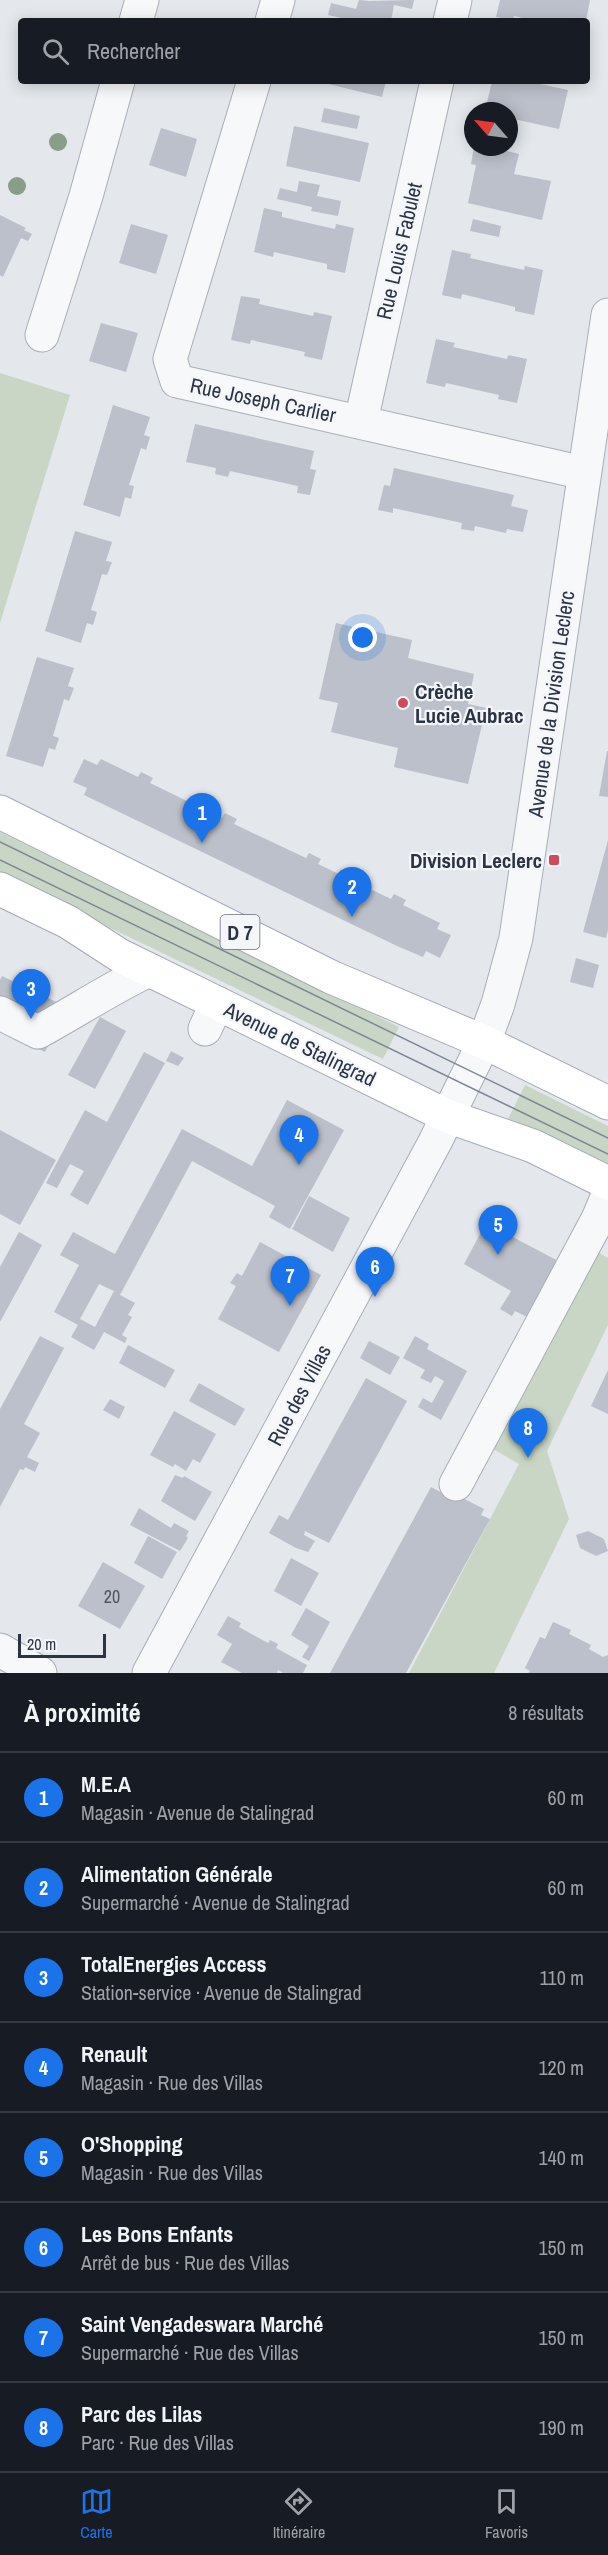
<!DOCTYPE html>
<html lang="fr">
<meta charset="utf-8">
<style>
body{margin:0;font-family:"Archivo Narrow",sans-serif;background:#242831;color:#f1f3f6}
.compass{position:absolute;left:464px;top:102px;width:54px;height:54px;border-radius:50%;background:#171b24;box-shadow:0 3px 15px #0003;rotate:298deg}
.scale{position:absolute;left:18px;bottom:15px;width:88px;box-sizing:border-box;padding-left:6px;border:3px solid #2b3445;border-top:0;font-size:16px;line-height:21px;white-space:nowrap;color:#2b3445;-webkit-text-stroke:4px #f4f6f9;paint-order:stroke}
.you{position:absolute;left:363px;top:638px;width:21px;height:21px;margin:-15px;border:4px solid #fff;border-radius:50%;background:#1a73e8;box-shadow:0 0 0 9px #1a73e833}
.badge{display:grid;place-items:center;width:39px;height:39px;border-radius:50%;background:#1a73e8;color:#fff;font-size:20px;font-weight:700}
.pin{position:absolute;translate:-50% -50px;filter:drop-shadow(0 2px 3px #0008)}
.pin::after{content:'';position:absolute;top:32px;width:21px;height:18px;background:inherit;clip-path:polygon(0 0,100% 0,50% 100%)}
.list{margin:0;padding:0;list-style:none}
h2{display:flex;justify-content:space-between;align-items:center;height:78px;margin:0;padding:0 24px;font-size:26px}
h2 small{font-size:20px;font-weight:400;color:#9ea1a6}
.list li{display:grid;grid-template-columns:39px 1fr auto;gap:18px;align-items:center;box-sizing:border-box;height:90px;padding:0 24px;border-top:2px solid #363941}
.list b{display:block;font-size:22px;white-space:nowrap}
.list p{margin:0;font-size:20px;white-space:nowrap;color:#9ea1a6}
.list em{font-size:20px;font-style:normal;color:#9ea1a6}
.icon{flex:none;width:33px;height:33px;fill:none;stroke:currentColor;stroke-width:2;stroke-linecap:round;stroke-linejoin:round}
.map{position:relative;flex:none;width:608px;height:1673px;overflow:hidden}
.search{position:absolute;background:#171b24;box-shadow:0 3px 15px #0003;left:18px;right:18px;top:18px;height:66px;display:flex;align-items:center;gap:15px;box-sizing:border-box;padding:0 21px;border-radius:6px;color:#9ea1a6;font-size:22px}
.sheet{height:798px;background:#171b24}
nav{display:flex;justify-content:space-around;align-items:center;box-sizing:border-box;height:84px;border-top:2px solid #363941;background:#171b24;font-size:16px;color:#9ea1a6}
nav a{display:grid;justify-items:center;gap:3px}
nav .on{color:#1a73e8}
.map>svg:first-child{display:block}
.green{fill:#c9d6c5}
.building{fill:#bbc0ca;fill-rule:evenodd}
.lines{fill:none;stroke-linecap:round;stroke-linejoin:round}
.minor-casing{stroke:#a9aeb7;stroke-width:35}
.major-casing{stroke:#a3abb8;stroke-width:35}
.minor{stroke:#f7f8fa;stroke-width:33}
.major{stroke:#fff;stroke-width:33}
.tram{stroke:#7d8696;stroke-width:1.5}
.tree{fill:#899d89}
.poi-dot{fill:#d1495b;stroke:#f4f6f9;stroke-width:2}
.labels{text-anchor:middle;dominant-baseline:central;stroke-width:4.5;stroke-linejoin:round;paint-order:stroke}
.number-label{font-size:18px;fill:#4f5766}
.shield{fill:#f4f6f9;stroke:#676e7b;stroke-width:1.5}
.shield-label{font-size:20px;font-weight:bold;fill:#2b3445}
.street-label{font-size:21px;fill:#2b3445;stroke:#f4f6f9}
.poi-label{font-size:21px;font-weight:bold;fill:#2b3445;stroke:#f4f6f9;text-anchor:start}
</style>
<div class="map">
<svg width="608" height="1673" viewBox="0 0 608 1673">
<rect width="100%" height="100%" fill="#e4e7ec"/>
<!-- green -->
<path class="green" d="M0 373 70 395 0 623Z
M0 832 399 1027 383 1059 0 875Z
M525 1085 608 1126V1168L506 1123Z
M599 1253 608 1258V1325L547 1451 569 1519 494 1673H409L519 1464 493 1449Z"/>
<!-- building -->
<path class="building" d="M359 0 369 1 414 0 412 9 394 5 391 21H356L328 15 331 3 356 9Z
M500 0H590L586 21H535L514 16 513 20 496 17Z
M316 81H386L382 97Z
M492 81H526L568 90 559 129 509 118V111H485Z
M324 108 360 116 357 129 321 122Z
M294 126 369 143 360 182 286 166Z
M161 128 197 139 186 177 149 165Z
M474 147H492L519 154 514 174 551 181 542 220 468 203 476 165 471 164Z
M299 181 320 185 317 196 341 201 338 216 311 211 312 207 277 199 280 188 297 192Z
M264 208 282 212V217L335 229 336 224 354 228 345 273 327 269V264L274 252 273 257 254 252Z
M0 215 26 228 24 230 32 234 28 241 21 238 3 277 0 275Z
M473 219 501 226 499 237 470 231Z
M131 224 168 235 156 274 119 263Z
M452 250 471 254 470 258 524 270 525 266 543 270 534 315 515 311V307L462 294 461 299 442 295Z
M241 296 260 299 259 304 313 316 314 312 332 316 322 360 304 356 305 352 251 340 250 344 231 340Z
M101 323 138 333 126 372 89 361Z
M436 339 455 343 453 347 507 359 508 355 527 359 517 403 498 399 499 395 446 383 445 387 426 383Z
M113 405 150 417 144 435 150 437 146 450 141 448 129 485 134 486 131 499 125 497 120 517 83 505Z
M195 424 314 451 310 469 316 470 310 495 297 493 298 486 230 471 228 477 215 474 216 468 186 462Z
M394 468 514 495 511 506 528 510 523 532 507 529 506 533 475 526 474 531 461 529 462 523 393 508V513L378 510 384 485 390 486Z
M75 531 112 542 106 561 112 562 107 575 102 574 91 610 97 612 93 625 87 623 81 643 45 631Z
M336 623 412 640 408 658 474 674 468 704 486 708 468 784 394 767 398 748 331 732 338 703 319 699Z
M37 657 74 668 68 686 74 688 69 701 64 699 53 736 59 738 55 750 49 748 43 767 6 756Z
M607 751H608V797L599 796Z
M84 759 97 765 101 759 138 777 141 772 153 778 150 783 222 818 225 813 237 819 234 824 306 858 309 853 321 859 318 864 391 899 394 894 406 900 403 905 440 923 437 929 451 935 440 958 426 951 423 957 397 946 84 795 87 788 73 782Z
M608 840V930L606 938 583 932Z
M576 958 599 965 593 988 570 982Z
M2 976 67 1007 45 1052 0 1030V980Z
M100 1017 126 1031 95 1089 68 1075Z
M171 1051 184 1058 178 1066 166 1061Z
M144 1052 165 1063 88 1205 70 1195 84 1171 70 1164 57 1188 46 1183 85 1110 107 1122Z
M287 1100 344 1130 290 1229 269 1217 275 1206 192 1161 120 1295 135 1303 128 1315 132 1317 122 1335 127 1338 125 1343 104 1332 94 1350 71 1337 78 1325 54 1312 79 1265 60 1255 73 1232 115 1254 182 1129 252 1166ZM99 1284 114 1291 95 1327 80 1319Z
M0 1130 56 1160 20 1225 0 1214Z
M309 1196 350 1218 333 1252 292 1229Z
M486 1223 560 1262 529 1318 515 1311 512 1316 500 1309 511 1291 464 1264Z
M19 1232 42 1245 0 1322V1267Z
M260 1242 321 1275 279 1352 218 1319 236 1286 230 1283 237 1273 242 1276Z
M40 1336 64 1348 24 1424 40 1433 27 1457 39 1463 35 1472 25 1467 24 1470 20 1469 0 1507V1409Z
M415 1336 429 1344 427 1349 467 1371 441 1420 418 1407 423 1398 432 1403 444 1381 435 1376 431 1383 420 1378 425 1370 403 1358Z
M369 1341 400 1357 390 1375 360 1358Z
M128 1345 175 1370 165 1388 119 1363Z
M608 1370V1414L591 1406Z
M366 1378 407 1401 329 1543 305 1531 304 1535 315 1541 308 1552 296 1548 269 1533 279 1515 288 1520Z
M199 1383 245 1409 235 1426 189 1401Z
M110 1399 125 1407 119 1419 103 1410Z
M174 1411 216 1434 200 1463 193 1459 186 1471 175 1464 173 1467 150 1455Z
M175 1475 183 1478 184 1476 212 1492 195 1521 161 1501Z
M431 1487 450 1497 453 1493 484 1509 481 1515 490 1519 406 1673H330Z
M139 1508 171 1528 174 1523 189 1531 186 1536 188 1538 180 1551 130 1525Z
M588 1531 604 1539 608 1551 596 1556 580 1548 576 1535Z
M148 1536 177 1552 162 1579 134 1563Z
M291 1558 319 1573 301 1606 274 1591Z
M103 1562 145 1586 120 1629 78 1606Z
M306 1608 330 1622 309 1661 302 1657 309 1646 291 1635Z
M228 1616 241 1623 239 1627 268 1643 270 1640 278 1644 276 1648 307 1665 303 1673H283L278 1670 277 1673H242L221 1662 232 1644 217 1635Z
M553 1622 571 1630 569 1634 591 1645 589 1649 603 1657 608 1655V1673H528L530 1671 525 1668 540 1637 545 1639Z"/>
<g class="lines">
<!-- minor casing -->
<g class="minor-casing">
<path id="minor" d="M136 21 142 0
M272 21 278 0
M450 21 455 0
M254 81 170 359 177 381 584 473
M42 335 86 196 118 81
M361 421 437 81
M0 1013 38 1032C75 1012 111 988 149 970
M205 1029 217 1003
M456 1484 598 1219 608 1195
M0 1650 40 1673
M149 1673 435 1142 484 1042 498 1004 516 938 608 315"/>
</g>
<!-- major casing -->
<g class="major-casing">
<path id="major" d="M0 812 331 977 484 1042 608 1103
M0 889 68 922 119 955 447 1116 533 1146 608 1183"/>
</g>
<!-- minor -->
<use href="#minor" class="minor"/>
<!-- major -->
<use href="#major" class="major"/>
<!-- tram -->
<path class="tram" d="M0 842 608 1138
M0 860 608 1154"/>
</g>
<!-- trees -->
<g class="tree">
<circle cx="58" cy="142" r="9"/>
<circle cx="17" cy="186" r="9"/>
</g>
<!-- markers -->
<g class="poi-dot">
<circle cx="403" cy="703" r="6"/>
<rect x="548" y="854" width="12" height="12" rx="3"/>
</g>
<g class="labels">
<!-- number labels -->
<g class="number-label">
<text x="112" y="1596">20</text>
</g>
<!-- shield labels -->
<rect class="shield" x="220.5" y="915" width="39" height="34" rx="4.5"/>
<g class="shield-label">
<text x="240" y="932">D 7</text>
</g>
<!-- street labels -->
<g class="street-label">
<text transform="translate(399 251) rotate(-77)">Rue Louis Fabulet</text>
<text transform="translate(263 400) rotate(12)">Rue Joseph Carlier</text>
<text transform="translate(551 704) rotate(-82)">Avenue de la Division Leclerc</text>
<text transform="translate(300 1044) rotate(26)">Avenue de Stalingrad</text>
<text transform="translate(299 1395) rotate(-62)">Rue des Villas</text>
</g>
<!-- poi labels -->
<g class="poi-label">
<text x="415" y="691">Crèche<tspan x="415" dy="24">Lucie Aubrac</tspan></text>
<text x="542" y="860" text-anchor="end">Division Leclerc</text>
</g>
</g>
</svg>
<svg class="compass" viewBox="-18 -18 36 36"><path d="M0-13l5 13h-10z" fill="#e53935"/><path d="M0 13l5-13h-10z" fill="#9ea1a6"/></svg>
<div class="scale">20 m</div>
<div class="you"></div>
<div class="pin badge" style="left:202px;top:843px">1</div>
<div class="pin badge" style="left:352px;top:917px">2</div>
<div class="pin badge" style="left:31px;top:1019px">3</div>
<div class="pin badge" style="left:299px;top:1165px">4</div>
<div class="pin badge" style="left:498px;top:1255px">5</div>
<div class="pin badge" style="left:375px;top:1297px">6</div>
<div class="pin badge" style="left:290px;top:1306px">7</div>
<div class="pin badge" style="left:528px;top:1458px">8</div>
<div class="search"><svg class="icon" aria-label="search" viewBox="0 0 24 24"><circle cx="10" cy="10" r="6"/><path d="M15 15l6 6"/></svg>Rechercher</div>
</div>
<section class="sheet">
<h2>À proximité<small>8 résultats</small></h2>
<ul class="list">
<li><span class="badge">1</span><div><b>M.E.A</b><p>Magasin · Avenue de Stalingrad</p></div><em>60 m</em></li>
<li><span class="badge">2</span><div><b>Alimentation Générale</b><p>Supermarché · Avenue de Stalingrad</p></div><em>60 m</em></li>
<li><span class="badge">3</span><div><b>TotalEnergies Access</b><p>Station-service · Avenue de Stalingrad</p></div><em>110 m</em></li>
<li><span class="badge">4</span><div><b>Renault</b><p>Magasin · Rue des Villas</p></div><em>120 m</em></li>
<li><span class="badge">5</span><div><b>O'Shopping</b><p>Magasin · Rue des Villas</p></div><em>140 m</em></li>
<li><span class="badge">6</span><div><b>Les Bons Enfants</b><p>Arrêt de bus · Rue des Villas</p></div><em>150 m</em></li>
<li><span class="badge">7</span><div><b>Saint Vengadeswara Marché</b><p>Supermarché · Rue des Villas</p></div><em>150 m</em></li>
<li><span class="badge">8</span><div><b>Parc des Lilas</b><p>Parc · Rue des Villas</p></div><em>190 m</em></li>
</ul>
</section>
<nav>
<a class="on"><svg class="icon" aria-label="map" viewBox="0 0 24 24"><path d="M3 6l6-2 6 2 6-2v14l-6 2-6-2-6 2zM9 4v14M15 6v14"/></svg>Carte</a>
<a><svg class="icon" aria-label="directions" viewBox="0 0 24 24"><path d="M12 3l9 9-9 9-9-9zM9 14v-3h6M13 9l2 2-2 2"/></svg>Itinéraire</a>
<a><svg class="icon" aria-label="saved" viewBox="0 0 24 24"><path d="M7 4h10v16l-5-4-5 4z"/></svg>Favoris</a>
</nav>
